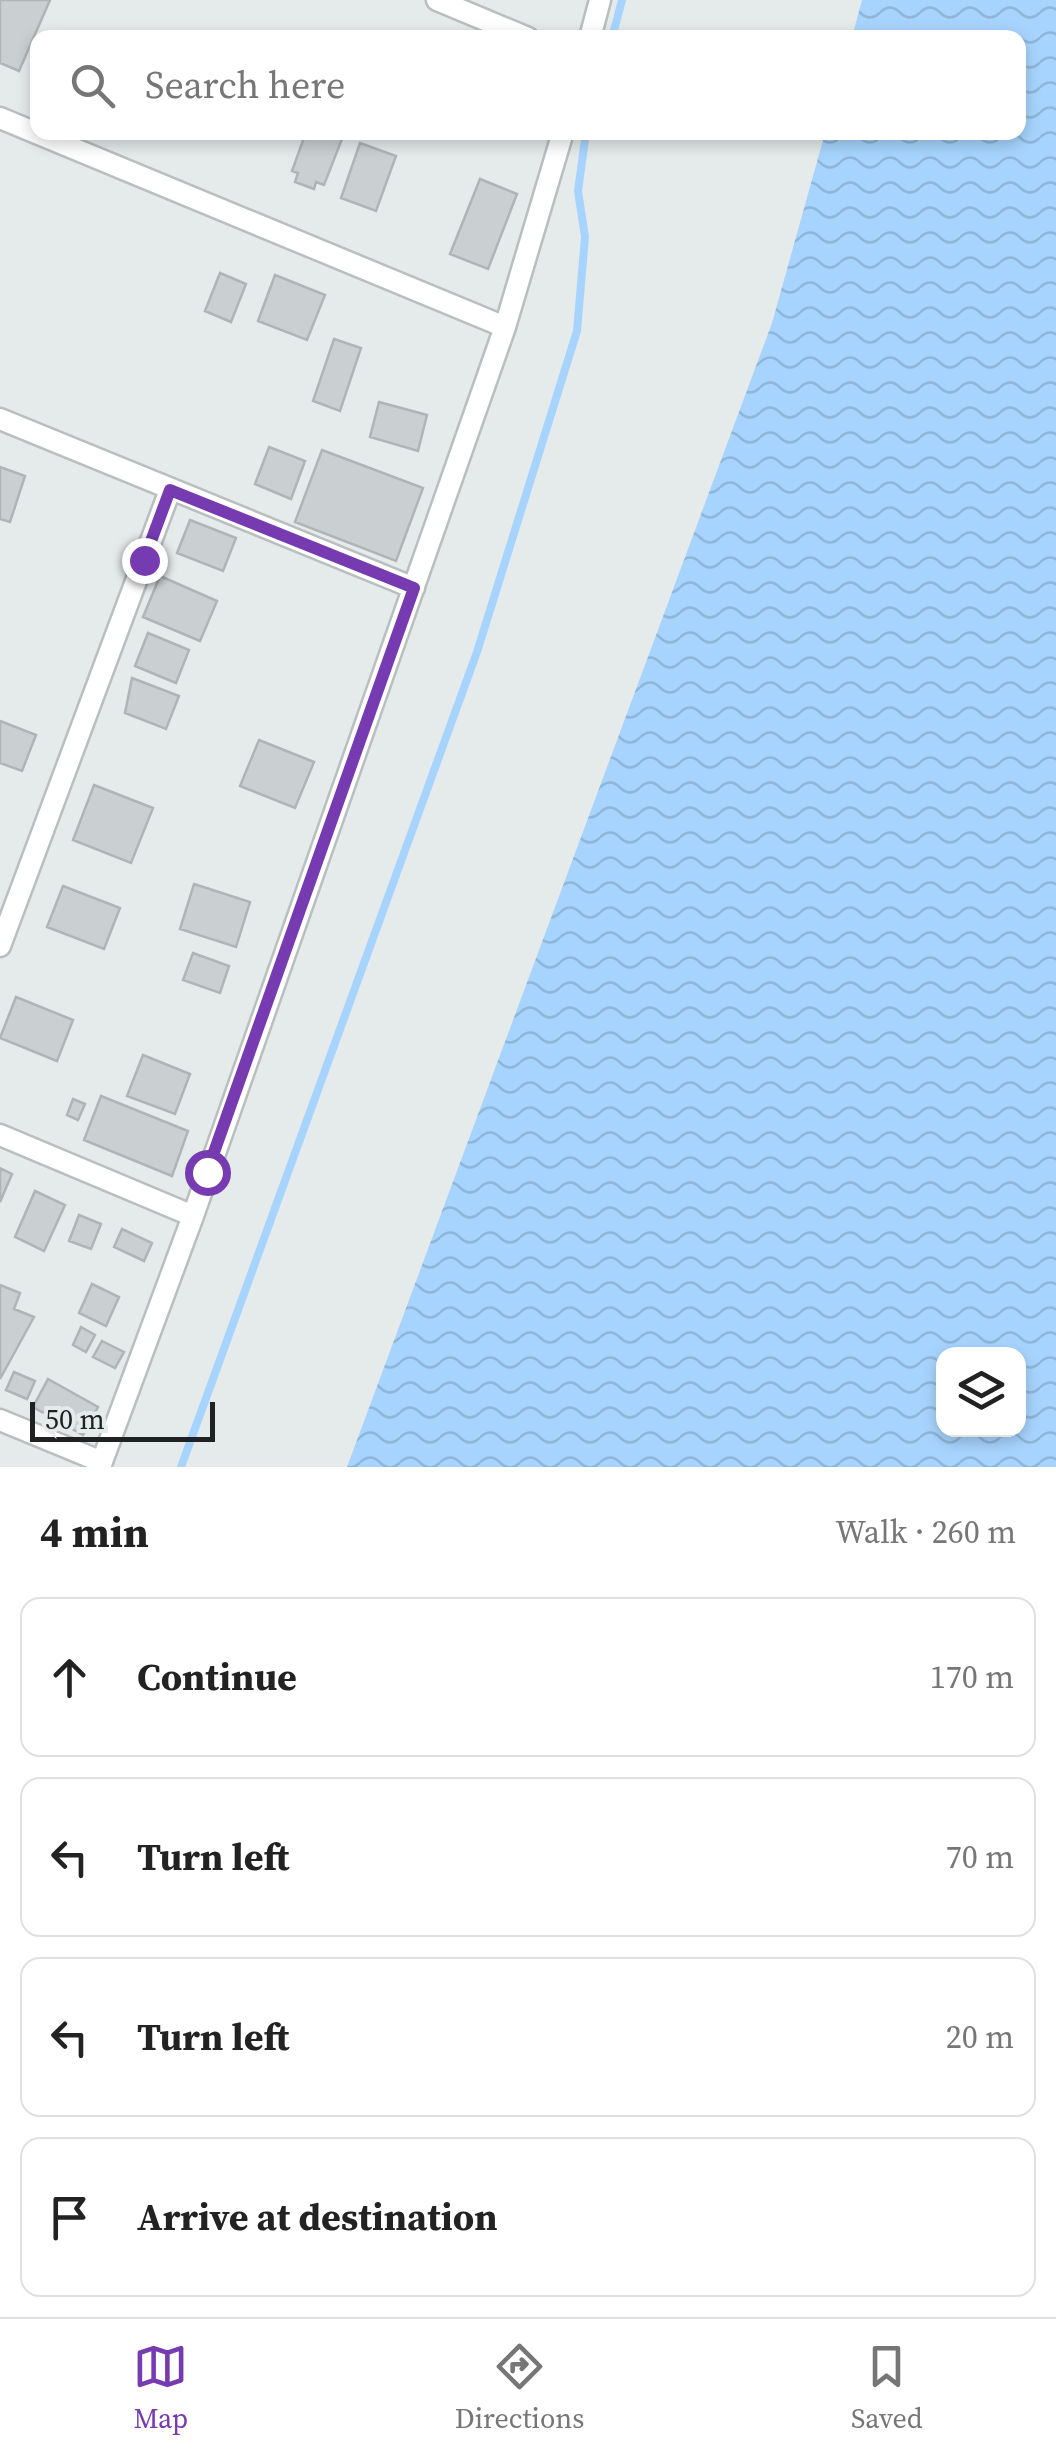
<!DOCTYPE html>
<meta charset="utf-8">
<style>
body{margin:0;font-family:"Source Serif 4",serif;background:#f2f2f2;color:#222}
.controls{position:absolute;right:30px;bottom:30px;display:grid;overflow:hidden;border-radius:20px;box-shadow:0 5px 15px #0003}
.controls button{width:90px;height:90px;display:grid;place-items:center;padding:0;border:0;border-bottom:2px solid #e0e0e0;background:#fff;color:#222;font:50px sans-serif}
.scale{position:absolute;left:30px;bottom:25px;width:185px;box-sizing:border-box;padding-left:10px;border:5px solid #202122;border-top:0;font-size:28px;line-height:35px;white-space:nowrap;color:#202122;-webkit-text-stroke:8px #e5eaeb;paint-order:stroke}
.stop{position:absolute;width:30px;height:30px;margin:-22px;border:8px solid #763bb1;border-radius:50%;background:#fff}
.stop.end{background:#763bb1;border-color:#fff;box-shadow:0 2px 10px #0008}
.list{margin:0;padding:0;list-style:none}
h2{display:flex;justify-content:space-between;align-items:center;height:130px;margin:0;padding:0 40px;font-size:42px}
h2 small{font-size:32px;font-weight:400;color:#767676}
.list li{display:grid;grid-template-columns:65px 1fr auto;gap:30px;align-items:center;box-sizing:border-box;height:160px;margin:0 20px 20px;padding:0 20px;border:2px solid #e0e0e0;border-radius:20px}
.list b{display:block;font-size:38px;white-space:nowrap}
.list em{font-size:32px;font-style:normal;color:#767676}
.icon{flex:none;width:55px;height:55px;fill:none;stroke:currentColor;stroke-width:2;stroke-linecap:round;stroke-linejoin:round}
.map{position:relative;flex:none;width:1056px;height:1467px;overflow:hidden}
.search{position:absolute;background:#fff;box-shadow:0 5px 15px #0003;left:30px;right:30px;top:30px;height:110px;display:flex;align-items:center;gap:25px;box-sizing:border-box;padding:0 35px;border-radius:20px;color:#767676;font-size:38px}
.sheet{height:850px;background:#fff}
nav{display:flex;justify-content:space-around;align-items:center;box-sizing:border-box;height:140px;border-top:2px solid #e0e0e0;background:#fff;font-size:28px;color:#767676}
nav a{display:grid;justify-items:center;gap:5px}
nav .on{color:#763bb1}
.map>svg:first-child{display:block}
.water{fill:url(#water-waves);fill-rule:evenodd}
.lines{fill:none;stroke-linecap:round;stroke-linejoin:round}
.stream{stroke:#a7d4fe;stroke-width:8}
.building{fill:#cacfd1;stroke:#b0b4b6;stroke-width:2.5}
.minor-casing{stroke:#b9bebf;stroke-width:25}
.minor{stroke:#fff;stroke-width:20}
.route{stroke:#763bb1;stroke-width:12}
</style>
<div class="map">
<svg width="1056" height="1467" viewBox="0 0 1056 1467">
<defs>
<pattern id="water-waves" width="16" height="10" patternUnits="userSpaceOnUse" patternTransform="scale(2.5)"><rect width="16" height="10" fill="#a7d4fe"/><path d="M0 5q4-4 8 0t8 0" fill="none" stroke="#8fb6d9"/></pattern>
</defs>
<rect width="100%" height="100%" fill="#e5eaeb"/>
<!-- water -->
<path class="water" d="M862 0H1056V1467H347L772 323 825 133 1018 132V38L852 37ZM944 1354H1018V1430H944Z"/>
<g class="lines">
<!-- stream -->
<path class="stream" d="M612 38 622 0
M181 1467 477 652 577 331 585 237 578 191 586 132"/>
</g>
<!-- building -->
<path class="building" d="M0 0H50L19 71 0 63Z
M306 132 342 139 324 185 316 182 314 189 295 182 298 173 292 171Z
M360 143 396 156 376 211 341 198Z
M480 179 517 194 488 269 450 254Z
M220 273 246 284 231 322 205 311Z
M275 275 325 295 307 340 258 321Z
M334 339 361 348 340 411 313 401Z
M379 402 427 415 418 451 370 437Z
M269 447 305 461 291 499 255 484Z
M322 450 423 488 396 561 295 522Z
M0 467 25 476 10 522 0 519Z
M190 520 236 538 223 571 177 553Z
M160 576 217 601 200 641 143 617Z
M148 633 189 650 176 683 135 666Z
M132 678 179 696 166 729 125 713Z
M0 721 36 735 22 771 0 763Z
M259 740 314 762 295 808 240 786Z
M94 785 153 808 131 863 73 840Z
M194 884 250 902 236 947 180 929Z
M63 886 120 908 104 949 47 927Z
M193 953 229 966 220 993 183 980Z
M16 997 73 1020 57 1061 0 1038Z
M143 1055 190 1074 175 1114 127 1096Z
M101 1096 188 1131 172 1176 84 1140Z
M73 1099 85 1104 78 1120 67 1115Z
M0 1168 12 1174 0 1202Z
M35 1191 65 1205 44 1251 15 1237Z
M79 1215 101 1224 91 1249 69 1241Z
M122 1229 152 1243 144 1261 114 1247Z
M92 1284 119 1297 106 1326 79 1313Z
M0 1285 20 1293 14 1309 34 1317 0 1379Z
M81 1327 95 1335 86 1352 73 1345Z
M102 1341 124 1352 115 1368 93 1357Z
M14 1372 35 1381 27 1399 6 1390Z
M48 1379 98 1407 83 1435 33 1407Z"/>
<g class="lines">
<!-- minor casing -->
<g class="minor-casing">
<path id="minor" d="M437 0 528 38
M590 38 600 0
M0 118 505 327
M0 419 414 588
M0 946 170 490
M0 1135 193 1216
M0 1420 102 1462
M100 1467 193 1216 505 327 563 132"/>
</g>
<!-- minor -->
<use href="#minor" class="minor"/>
</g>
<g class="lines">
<!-- route -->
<path class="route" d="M144 560 170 490 414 588 207 1172"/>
</g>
</svg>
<div class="controls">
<button><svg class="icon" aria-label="layers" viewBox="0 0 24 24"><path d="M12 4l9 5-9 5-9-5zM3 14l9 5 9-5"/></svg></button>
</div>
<div class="scale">50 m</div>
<div class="stop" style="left:207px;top:1172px"></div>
<div class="stop end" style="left:144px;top:560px"></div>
<div class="search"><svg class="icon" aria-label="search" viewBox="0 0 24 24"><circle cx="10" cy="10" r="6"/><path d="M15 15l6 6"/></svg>Search here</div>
</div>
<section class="sheet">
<h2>4 min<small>Walk · 260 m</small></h2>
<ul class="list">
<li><svg class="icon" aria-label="ahead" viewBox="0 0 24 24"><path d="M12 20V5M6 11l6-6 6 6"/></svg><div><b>Continue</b></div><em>170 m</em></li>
<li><svg class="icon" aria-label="left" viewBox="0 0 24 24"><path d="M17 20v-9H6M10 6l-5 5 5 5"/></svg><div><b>Turn left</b></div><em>70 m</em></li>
<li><svg class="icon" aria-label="left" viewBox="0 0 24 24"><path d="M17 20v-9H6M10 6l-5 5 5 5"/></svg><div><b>Turn left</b></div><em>20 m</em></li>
<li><svg class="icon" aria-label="arrive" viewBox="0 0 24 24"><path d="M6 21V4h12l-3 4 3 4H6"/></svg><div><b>Arrive at destination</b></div></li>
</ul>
</section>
<nav>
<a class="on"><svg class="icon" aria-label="map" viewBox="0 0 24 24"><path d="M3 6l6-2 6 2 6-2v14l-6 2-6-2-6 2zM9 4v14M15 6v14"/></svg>Map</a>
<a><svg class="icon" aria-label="directions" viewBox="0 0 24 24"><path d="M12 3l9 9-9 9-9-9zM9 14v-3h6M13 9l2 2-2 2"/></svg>Directions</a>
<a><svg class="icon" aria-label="saved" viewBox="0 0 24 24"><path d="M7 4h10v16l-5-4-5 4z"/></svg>Saved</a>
</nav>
